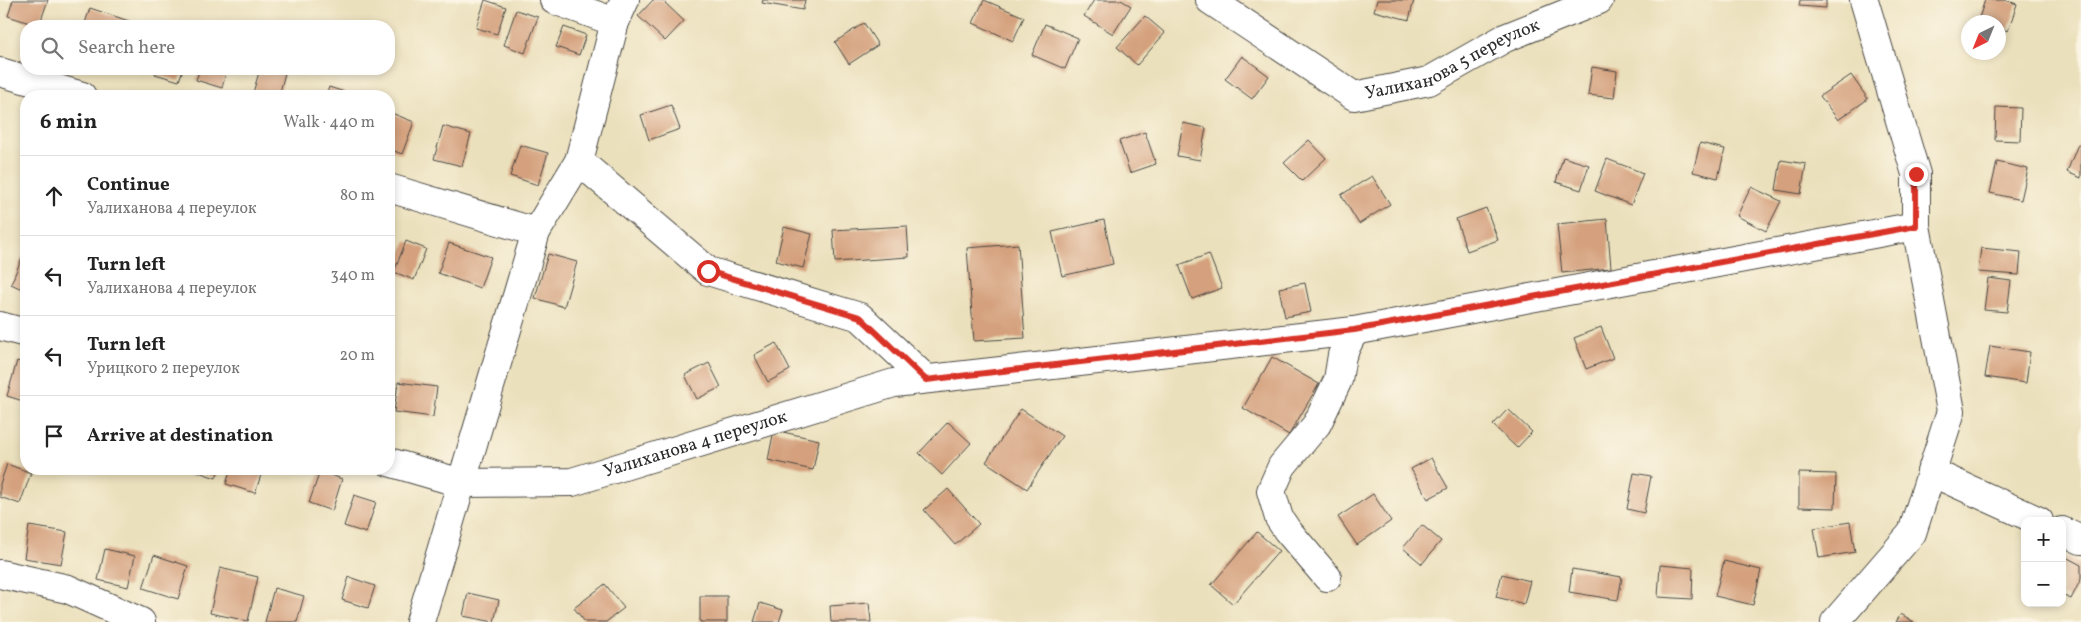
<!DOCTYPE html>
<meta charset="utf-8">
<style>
body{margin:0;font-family:Vollkorn,serif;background:#f2f2f2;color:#222}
.controls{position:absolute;right:15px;bottom:15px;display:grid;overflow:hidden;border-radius:10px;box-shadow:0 2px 8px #0003}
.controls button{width:45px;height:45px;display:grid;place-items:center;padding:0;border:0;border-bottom:1px solid #e0e0e0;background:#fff;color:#222;font:25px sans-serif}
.compass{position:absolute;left:1961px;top:15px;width:45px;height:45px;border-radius:50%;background:#fff;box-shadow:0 2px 8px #0003;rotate:223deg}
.stop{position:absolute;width:15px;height:15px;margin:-11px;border:4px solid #d93025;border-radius:50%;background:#fff}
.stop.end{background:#d93025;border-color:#fff;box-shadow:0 1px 5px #0008}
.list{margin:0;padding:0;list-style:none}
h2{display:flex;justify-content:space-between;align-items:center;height:65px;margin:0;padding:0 20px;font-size:21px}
h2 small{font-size:16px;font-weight:400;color:#767676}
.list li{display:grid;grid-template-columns:32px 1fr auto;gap:15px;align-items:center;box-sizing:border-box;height:80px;padding:0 20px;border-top:1px solid #e0e0e0}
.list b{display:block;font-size:19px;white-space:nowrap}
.list p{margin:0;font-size:16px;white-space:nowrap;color:#767676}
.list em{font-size:16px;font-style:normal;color:#767676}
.icon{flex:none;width:28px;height:28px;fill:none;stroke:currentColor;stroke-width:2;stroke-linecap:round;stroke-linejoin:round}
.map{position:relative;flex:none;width:2081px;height:622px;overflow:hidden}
.search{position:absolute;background:#fff;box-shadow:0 2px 8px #0003;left:20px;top:20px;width:375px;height:55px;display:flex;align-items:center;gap:12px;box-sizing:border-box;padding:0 18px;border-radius:20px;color:#767676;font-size:19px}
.panel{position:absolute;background:#fff;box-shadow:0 2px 8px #0003;left:20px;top:90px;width:375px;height:385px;border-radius:20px}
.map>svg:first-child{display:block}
.building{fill:#d4a07d}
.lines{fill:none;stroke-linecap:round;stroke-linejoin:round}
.minor-casing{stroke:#484641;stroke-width:30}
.minor{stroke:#fff;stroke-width:28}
.route{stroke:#d93025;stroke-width:6}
.labels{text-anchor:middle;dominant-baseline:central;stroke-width:5;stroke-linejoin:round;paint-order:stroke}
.street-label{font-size:18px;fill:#2b2b2b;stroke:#fcf5e5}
</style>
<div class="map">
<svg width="2081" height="622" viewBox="0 0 2081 622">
<rect width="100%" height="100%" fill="#fcf5e5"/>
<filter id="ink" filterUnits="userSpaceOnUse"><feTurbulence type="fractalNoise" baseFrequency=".02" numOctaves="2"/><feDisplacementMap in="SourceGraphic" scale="10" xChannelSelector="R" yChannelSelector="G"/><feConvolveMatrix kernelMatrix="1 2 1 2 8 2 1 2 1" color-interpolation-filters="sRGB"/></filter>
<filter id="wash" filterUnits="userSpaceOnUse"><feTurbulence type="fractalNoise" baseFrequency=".0096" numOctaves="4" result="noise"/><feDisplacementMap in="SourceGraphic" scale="20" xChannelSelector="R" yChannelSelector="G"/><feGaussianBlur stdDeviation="1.12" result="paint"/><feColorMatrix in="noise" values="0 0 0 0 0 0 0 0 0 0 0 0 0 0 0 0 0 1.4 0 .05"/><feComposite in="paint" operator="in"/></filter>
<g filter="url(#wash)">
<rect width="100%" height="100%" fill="#ebe0bc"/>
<g id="blocks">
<!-- building -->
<path class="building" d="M13 0H48L39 26 8 16Z
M485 0 506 7 497 34 476 28Z
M653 0H662L684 21 665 41 638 16Z
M763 0H805L803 10 762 3Z
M984 0 1024 17 1013 41 973 23Z
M1094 0H1121L1131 6 1113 34 1084 16Z
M1377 0H1414L1409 20 1374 11Z
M1800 0H1826V8L1799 6Z
M1985 0H2005L2017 4 2008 31 1998 28V22L1978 21Z
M90 8 132 22 130 26H84Z
M516 10 538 17 525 53 504 45Z
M1145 16 1165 33 1137 65 1117 47Z
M864 23 878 45 849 64 835 42Z
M1045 24 1078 38 1065 69 1032 55Z
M564 27 586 35 579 55 556 47Z
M1242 56 1269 76 1252 99 1225 79Z
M1592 67 1617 71 1614 98 1588 95Z
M157 69H183L179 81 155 74Z
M200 69H227L222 88 196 80Z
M260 69H270L285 73 279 96H252Z
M1851 75 1868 99 1838 120 1820 96Z
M329 87 354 95V96H326Z
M671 105 680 129 649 140 641 115Z
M1996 107 2021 108 2020 141 1995 140Z
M389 112 414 122 402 154 389 149Z
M1183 123 1206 128 1200 160 1177 156Z
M443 126 471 134 462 166 434 159Z
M1145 132 1156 164 1130 173 1119 141Z
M1309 140 1326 158 1302 181 1284 163Z
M1700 143 1725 149 1718 178 1693 172Z
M2078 144 2081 145V178L2067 172Z
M520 145 548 153 538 185 510 176Z
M1563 157 1589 165 1581 190 1556 182Z
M1607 159 1643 173 1631 205 1595 191Z
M1781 160 1806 164 1801 194 1776 190Z
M1997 162 2028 169 2021 200 1990 193Z
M1372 176 1390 204 1359 224 1341 195Z
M1751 187 1781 201 1766 231 1737 216Z
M1486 208 1498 240 1467 251 1456 219Z
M1607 219 1611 268 1562 273 1557 224Z
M1104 220 1113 264 1062 276 1052 232Z
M907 226 909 257 835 262 833 230Z
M784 227 812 234 803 268 776 261Z
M406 241 426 249 414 280 394 272Z
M449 243 491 257 480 288 438 273Z
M1018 244 1025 338 974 341 967 248Z
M26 248V291L11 284Z
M1981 248 2021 252 2019 275 1978 272Z
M548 254 577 262 564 307 535 298Z
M1209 254 1222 288 1192 299 1179 265Z
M1988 278 2011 281 2007 312 1984 310Z
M1305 283 1311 312 1285 317 1279 288Z
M1601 327 1613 358 1586 369 1574 338Z
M776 343 790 370 768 382 754 355Z
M1990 346 2030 352 2026 383 1985 377Z
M1272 357 1319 384 1289 435 1243 408Z
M17 361 26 364V402L7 396Z
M709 363 721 387 697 399 685 375Z
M398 382 437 387 433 417 394 412Z
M1021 409 1062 436 1027 489 986 462Z
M1508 409 1532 432 1517 448 1493 425Z
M948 422 971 443 942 475 919 453Z
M774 430 819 440 813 470 768 460Z
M1431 458 1448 488 1428 499 1411 469Z
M7 464 31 473 20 504 0 497V484Z
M190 469H219L216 478Z
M231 469H263L255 493 226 484Z
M320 471 342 479 332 511 309 503Z
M1634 473 1651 476 1644 513 1627 509Z
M1799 473 1836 474 1835 508 1799 507Z
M948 489 979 524 955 545 924 510Z
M1373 494 1391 521 1357 545 1338 517Z
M354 495 376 502 366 533 344 526Z
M1850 522 1855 552 1819 558 1814 528Z
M1422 525 1441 541 1422 564 1403 548Z
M29 526 67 532 61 564 24 558Z
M1257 532 1279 551 1233 604 1211 585Z
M105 549 135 556 128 587 98 580Z
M154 555 188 566 178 599 143 588Z
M2062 555 2081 565V579L2071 599 2062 595Z
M1724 561 1761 570 1753 605 1715 596Z
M1660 565 1693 568 1692 599 1658 597Z
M220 568 258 577 248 621 210 613Z
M1572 569 1622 577 1618 600 1569 592Z
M1502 574 1530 581 1524 604 1496 597Z
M349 577 375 586 368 608 342 600Z
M605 584 624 608 606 622H585L574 608Z
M274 588 304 596 297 622H265Z
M468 593 499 600 494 622 463 616Z
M700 596H727V622H700Z
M760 603 783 610 779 622H754Z
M869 603 871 622H831L830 606Z
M1901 614 1914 622H1896Z"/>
</g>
</g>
<g filter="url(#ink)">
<use href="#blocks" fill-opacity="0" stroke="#484641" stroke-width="1"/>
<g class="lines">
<!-- minor casing -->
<g class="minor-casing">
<g id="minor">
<path d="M554 0 615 22"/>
<path d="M625 0 615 22 579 161 708 271 860 317 926 379"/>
<path id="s1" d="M1210 0 1354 96 1429 81 1505 38 1599 0"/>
<path d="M0 72 82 96"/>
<path d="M389 188 536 232"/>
<path d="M0 326 26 333"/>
<path id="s2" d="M389 462 461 483 572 482 894 383 1354 331 1916 226"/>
<path d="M1931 472 2039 521"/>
<path d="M2062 531 2081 540"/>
<path d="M0 574 68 589 141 622"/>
<path d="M1327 577 1287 530 1279 518 1271 491 1282 466 1317 424 1338 380 1342 355 1354 331"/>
<path d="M420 622 536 232 579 161"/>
<path d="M1835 622 1912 533 1951 411 1916 226V174L1864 0"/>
</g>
</g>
<!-- minor -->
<use href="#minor" class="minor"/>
</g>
</g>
<g class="lines" filter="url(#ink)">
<!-- route -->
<path class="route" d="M708 271 860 317 926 380 1354 330 1916 226V174"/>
</g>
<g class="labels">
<!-- street labels -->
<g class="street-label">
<text stroke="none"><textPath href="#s1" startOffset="279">Уалиханова 5 переулок</textPath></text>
<text stroke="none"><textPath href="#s2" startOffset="315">Уалиханова 4 переулок</textPath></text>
</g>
</g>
</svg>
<div class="controls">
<button>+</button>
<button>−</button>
</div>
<svg class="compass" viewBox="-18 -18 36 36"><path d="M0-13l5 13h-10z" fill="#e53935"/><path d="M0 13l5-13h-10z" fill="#767676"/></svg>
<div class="stop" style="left:708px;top:271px"></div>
<div class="stop end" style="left:1916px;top:174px"></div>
<div class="search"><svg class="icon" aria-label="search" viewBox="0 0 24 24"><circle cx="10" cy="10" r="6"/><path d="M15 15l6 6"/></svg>Search here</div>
<section class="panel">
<h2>6 min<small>Walk · 440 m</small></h2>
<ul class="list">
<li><svg class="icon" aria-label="ahead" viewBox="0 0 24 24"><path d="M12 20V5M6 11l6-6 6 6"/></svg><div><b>Continue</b><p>Уалиханова 4 переулок</p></div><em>80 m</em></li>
<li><svg class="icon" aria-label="left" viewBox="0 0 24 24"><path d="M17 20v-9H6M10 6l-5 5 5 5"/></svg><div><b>Turn left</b><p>Уалиханова 4 переулок</p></div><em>340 m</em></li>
<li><svg class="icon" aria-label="left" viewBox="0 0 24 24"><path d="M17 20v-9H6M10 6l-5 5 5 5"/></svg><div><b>Turn left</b><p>Урицкого 2 переулок</p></div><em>20 m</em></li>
<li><svg class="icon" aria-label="arrive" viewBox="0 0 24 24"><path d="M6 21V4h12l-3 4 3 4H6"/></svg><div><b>Arrive at destination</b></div></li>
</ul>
</section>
</div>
